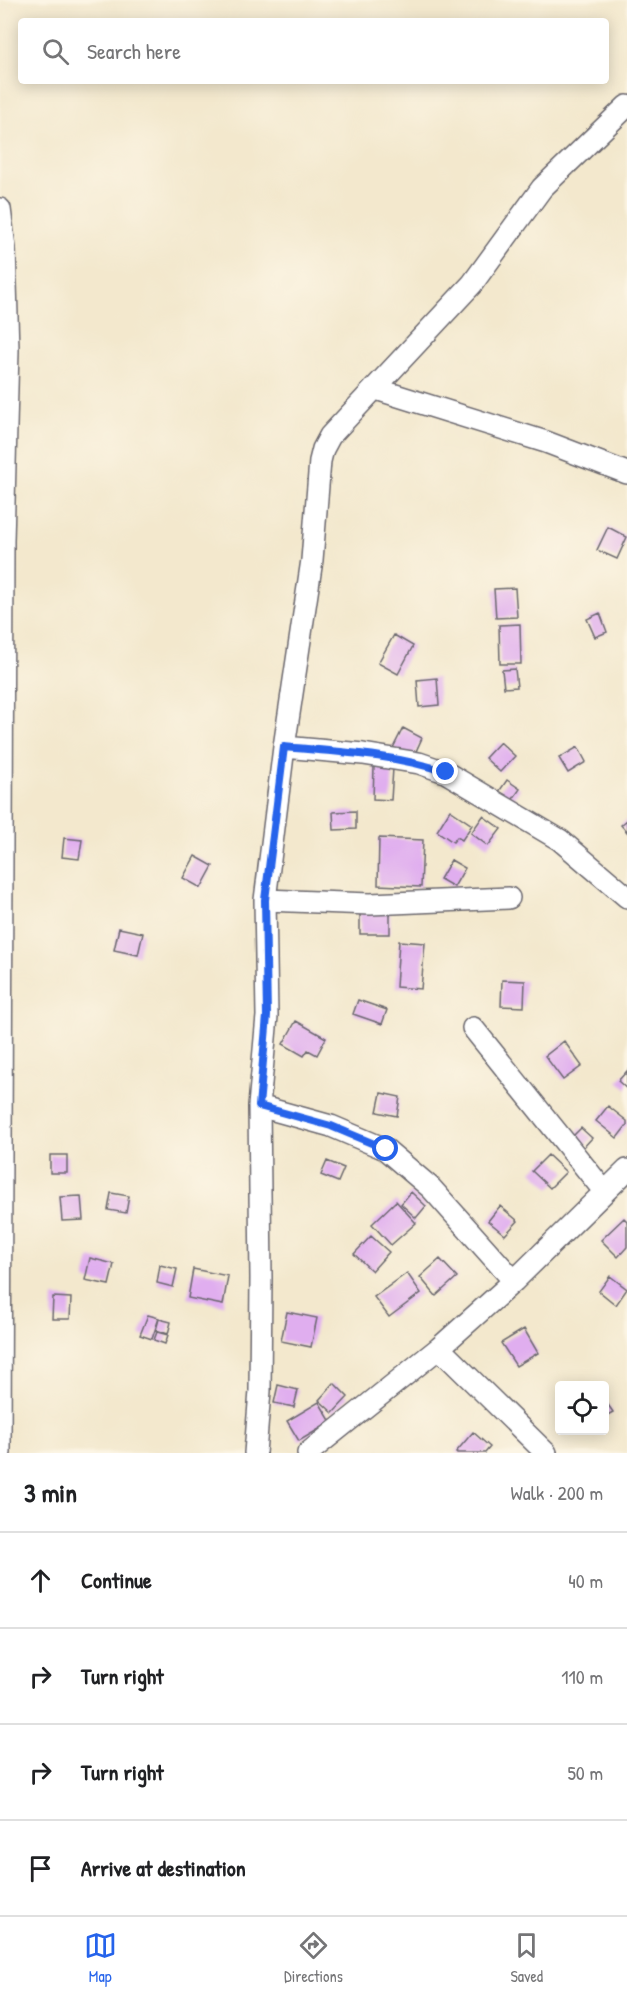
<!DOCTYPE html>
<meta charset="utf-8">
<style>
body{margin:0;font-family:"Patrick Hand",sans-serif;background:#f2f2f2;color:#202124}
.controls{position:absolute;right:18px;bottom:18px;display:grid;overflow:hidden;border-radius:6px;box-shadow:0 3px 15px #0003}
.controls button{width:54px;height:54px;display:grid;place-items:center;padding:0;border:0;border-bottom:2px solid #e0e0e0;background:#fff;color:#202124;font:30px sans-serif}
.stop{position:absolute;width:18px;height:18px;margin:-14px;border:4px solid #2563eb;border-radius:50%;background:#fff}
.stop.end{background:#2563eb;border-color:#fff;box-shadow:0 2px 6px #0008}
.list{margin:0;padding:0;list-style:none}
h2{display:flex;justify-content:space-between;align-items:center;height:78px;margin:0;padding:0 24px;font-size:26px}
h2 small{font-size:20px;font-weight:400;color:#757577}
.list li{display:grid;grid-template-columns:39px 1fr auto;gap:18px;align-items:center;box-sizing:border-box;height:96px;padding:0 24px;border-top:2px solid #e0e0e0}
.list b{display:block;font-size:22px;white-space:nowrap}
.list em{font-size:20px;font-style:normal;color:#757577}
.icon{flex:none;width:33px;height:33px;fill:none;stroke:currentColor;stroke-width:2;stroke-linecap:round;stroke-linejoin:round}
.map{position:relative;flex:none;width:627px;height:1453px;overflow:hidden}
.search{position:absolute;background:#fff;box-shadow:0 3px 15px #0003;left:18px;right:18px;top:18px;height:66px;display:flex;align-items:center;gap:15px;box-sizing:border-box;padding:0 21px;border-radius:6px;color:#757577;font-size:22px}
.sheet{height:462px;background:#fff}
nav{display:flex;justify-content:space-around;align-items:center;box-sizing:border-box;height:84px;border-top:2px solid #e0e0e0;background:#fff;font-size:16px;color:#757577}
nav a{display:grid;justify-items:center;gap:3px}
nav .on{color:#2563eb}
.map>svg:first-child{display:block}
.building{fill:#e0aeef}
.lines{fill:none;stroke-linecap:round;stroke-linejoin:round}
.minor-casing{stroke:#6b676e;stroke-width:24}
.minor{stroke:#fff;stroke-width:21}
.route{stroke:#2563eb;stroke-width:8}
</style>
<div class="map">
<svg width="627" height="1453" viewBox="0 0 627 1453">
<rect width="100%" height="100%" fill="#fcf5e5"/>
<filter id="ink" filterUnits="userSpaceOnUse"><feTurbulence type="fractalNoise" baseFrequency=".0167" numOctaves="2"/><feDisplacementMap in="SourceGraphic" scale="12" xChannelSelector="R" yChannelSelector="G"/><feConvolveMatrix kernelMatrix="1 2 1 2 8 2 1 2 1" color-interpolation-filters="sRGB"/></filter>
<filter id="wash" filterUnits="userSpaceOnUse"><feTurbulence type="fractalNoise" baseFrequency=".008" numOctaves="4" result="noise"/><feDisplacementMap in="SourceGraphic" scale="24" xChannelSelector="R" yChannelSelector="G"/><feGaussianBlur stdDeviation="1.35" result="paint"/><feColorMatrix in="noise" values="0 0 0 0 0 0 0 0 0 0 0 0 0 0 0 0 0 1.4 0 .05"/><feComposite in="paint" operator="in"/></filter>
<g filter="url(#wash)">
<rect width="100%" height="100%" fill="#f3e8cd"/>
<g id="blocks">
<!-- building -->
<path class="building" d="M608 527 627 537 617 559 597 550Z
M515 588 517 617 496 618 494 589Z
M600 613 607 632 595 637 587 619Z
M520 624 521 664H500L499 625Z
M394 635 413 646 398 674 378 663Z
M515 669 517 687 504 688 502 670Z
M437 678 439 705 419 707 417 680Z
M403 728 422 738 413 758 393 748Z
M500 742 515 756 500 772 485 758Z
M578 747 586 762 568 773 559 758Z
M374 767 393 768 391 800 373 799Z
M507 780 520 789 511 802 498 793Z
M450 810 472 825 462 840 457 837 453 842 437 831Z
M356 811V829L334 830 333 812Z
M483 816 501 829 488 846 471 833Z
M627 820V832L621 825Z
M64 838 82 840 79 859 62 857Z
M379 838 423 840 421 887 378 885Z
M195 856 213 866 201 888 183 878Z
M451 860 465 868 454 887 440 879Z
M360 912 390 913V934H360Z
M119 928 143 933 138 955 114 950Z
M399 941 425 943 421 989 396 987Z
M502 980 525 981 524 1007 501 1006Z
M358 1000 387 1010 382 1024 353 1014Z
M296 1021 326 1038 317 1055 308 1050 304 1056 283 1044Z
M564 1041 582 1066 563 1080 545 1056Z
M627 1071V1089L618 1081Z
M381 1093 400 1097 397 1116 377 1112Z
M608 1106 627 1121V1125L617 1138 596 1121Z
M581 1128 592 1138 582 1149 570 1139Z
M50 1155H67V1173H50Z
M548 1155 566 1172 550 1188 532 1171Z
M327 1161 344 1168 338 1182 321 1175Z
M411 1192 426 1206 416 1218 401 1204Z
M111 1193 129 1196 126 1213 108 1210Z
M81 1196 83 1220 62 1221 60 1197Z
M396 1201 416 1223 391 1245 372 1224Z
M500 1206 518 1221 505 1235 488 1221Z
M624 1218 627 1221V1247L618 1257 601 1240Z
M371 1236 389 1252 372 1271 354 1254Z
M90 1258 114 1264 109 1285 85 1280Z
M440 1259 457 1277 436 1296 420 1277Z
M160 1265 177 1269 173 1287 157 1283Z
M193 1269 228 1276 223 1305 188 1298Z
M407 1273 421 1293 389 1317 374 1297Z
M610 1276 627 1289 616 1305 599 1291Z
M53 1297 71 1298 70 1319H52Z
M287 1312 317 1318 311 1347 281 1341Z
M148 1315 159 1318 152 1339 140 1335Z
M159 1319 171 1322 168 1334 156 1330Z
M524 1329 538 1353 516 1366 501 1343Z
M157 1332 168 1335 165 1344 154 1340Z
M334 1383 348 1397 333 1413 319 1400Z
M278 1385 298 1390 294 1407 274 1403Z
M604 1399 613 1412 604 1417Z
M319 1402 331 1422 299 1441 287 1421Z
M473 1432 490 1447 485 1453H457L456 1452Z"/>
</g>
</g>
<g filter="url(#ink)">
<use href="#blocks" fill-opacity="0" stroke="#6b676e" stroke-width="1.5"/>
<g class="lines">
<!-- minor casing -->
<g class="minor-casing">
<path id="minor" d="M0 209 5 248 8 350 3 541 0 1453
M376 389 546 442 627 473
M284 747 363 754 419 763 445 772 560 840 627 897
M265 900 370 904 509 898
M473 1028 604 1191
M259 1106 331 1126 385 1149 431 1188 514 1281
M439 1348 546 1453
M255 1453 260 1391 261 1278 259 1106 267 1016 265 900 284 747 312 560 320 461 323 449 330 436 472 284 542 188 627 106
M308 1453 439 1348 514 1281 627 1170"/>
</g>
<!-- minor -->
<use href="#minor" class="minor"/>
</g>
</g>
<g class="lines" filter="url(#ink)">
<!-- route -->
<path class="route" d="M386 1149 331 1126 259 1106 267 1016 265 900 284 747C338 752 393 754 446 772"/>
</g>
</svg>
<div class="controls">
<button><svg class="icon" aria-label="locate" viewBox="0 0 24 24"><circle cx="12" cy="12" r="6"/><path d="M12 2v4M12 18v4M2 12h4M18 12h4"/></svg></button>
</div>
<div class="stop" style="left:386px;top:1149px"></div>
<div class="stop end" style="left:446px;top:772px"></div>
<div class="search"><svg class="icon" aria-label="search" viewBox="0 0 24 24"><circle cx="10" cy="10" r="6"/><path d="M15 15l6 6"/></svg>Search here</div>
</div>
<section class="sheet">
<h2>3 min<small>Walk · 200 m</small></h2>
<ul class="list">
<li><svg class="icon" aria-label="ahead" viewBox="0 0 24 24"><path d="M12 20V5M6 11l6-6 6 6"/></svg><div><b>Continue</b></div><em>40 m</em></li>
<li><svg class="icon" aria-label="right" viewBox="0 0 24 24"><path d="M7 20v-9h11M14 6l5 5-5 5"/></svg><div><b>Turn right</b></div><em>110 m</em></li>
<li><svg class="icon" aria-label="right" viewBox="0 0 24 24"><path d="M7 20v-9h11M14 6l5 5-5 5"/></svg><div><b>Turn right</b></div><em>50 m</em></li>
<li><svg class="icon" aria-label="arrive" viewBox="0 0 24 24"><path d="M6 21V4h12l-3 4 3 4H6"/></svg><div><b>Arrive at destination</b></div></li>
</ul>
</section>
<nav>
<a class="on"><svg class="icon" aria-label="map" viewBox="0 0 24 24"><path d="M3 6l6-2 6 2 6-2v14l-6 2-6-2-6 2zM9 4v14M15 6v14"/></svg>Map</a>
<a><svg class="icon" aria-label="directions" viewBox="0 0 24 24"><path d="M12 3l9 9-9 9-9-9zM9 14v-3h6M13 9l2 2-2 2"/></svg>Directions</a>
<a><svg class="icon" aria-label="saved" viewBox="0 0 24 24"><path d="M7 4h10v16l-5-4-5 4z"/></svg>Saved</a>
</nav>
